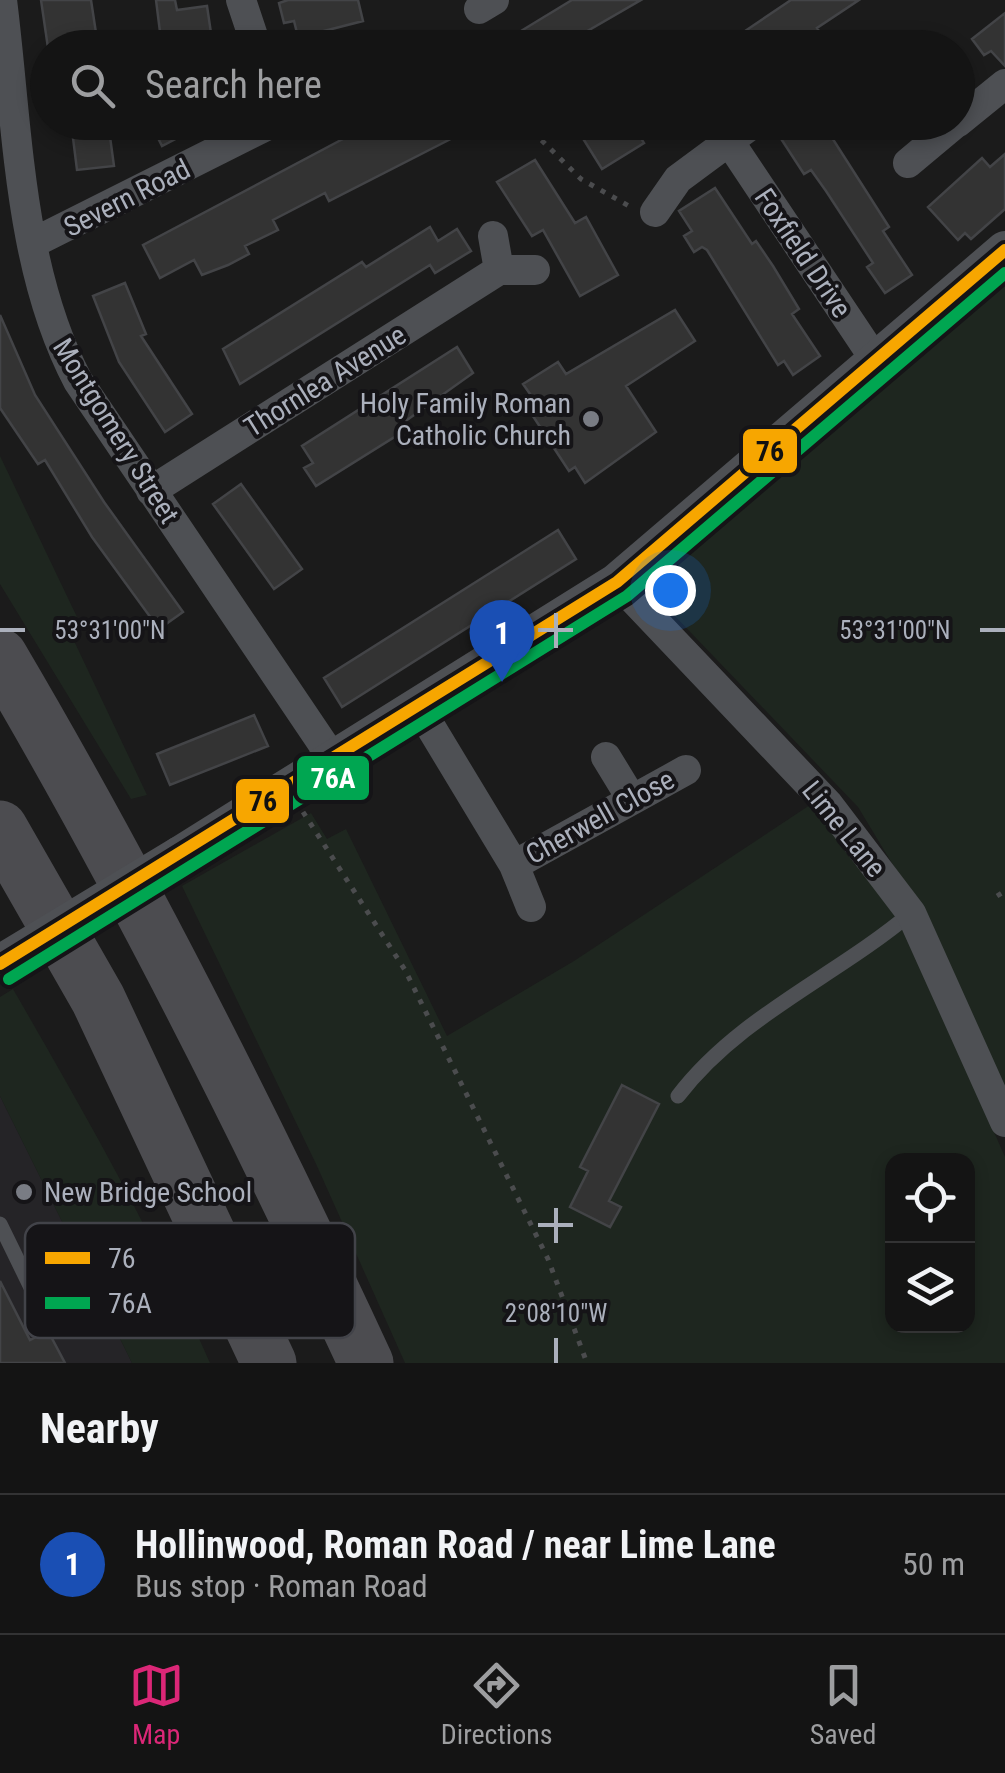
<!DOCTYPE html>
<meta charset="utf-8">
<style>
body{margin:0;font-family:"Roboto Condensed",sans-serif;background:#1d1d1d;color:#f1f3f6}
.controls{position:absolute;right:30px;bottom:30px;display:grid;overflow:hidden;border-radius:20px;box-shadow:0 5px 15px #0003}
.controls button{width:90px;height:90px;display:grid;place-items:center;padding:0;border:0;border-bottom:2px solid #333334;background:#141414;color:#f1f3f6;font:50px sans-serif}
.you{position:absolute;left:670px;top:590px;width:35px;height:35px;margin:-25px;border:8px solid #fff;border-radius:50%;background:#1a73e8;box-shadow:0 0 0 15px #1a73e833}
.badge{display:grid;place-items:center;width:65px;height:65px;border-radius:50%;background:#db2777;color:#fff;font-size:32px;font-weight:700}
.pin{position:absolute;translate:-50% -82px;filter:drop-shadow(0 2px 5px #0008)}
.pin::after{content:'';position:absolute;top:52px;width:35px;height:30px;background:inherit;clip-path:polygon(0 0,100% 0,50% 100%)}
.list{margin:0;padding:0;list-style:none}
h2{display:flex;justify-content:space-between;align-items:center;height:130px;margin:0;padding:0 40px;font-size:42px}
h2 small{font-size:32px;font-weight:400;color:#9d9ea0}
.list li{display:grid;grid-template-columns:65px 1fr auto;gap:30px;align-items:center;box-sizing:border-box;height:140px;padding:0 40px;border-top:2px solid #333334}
.list b{display:block;font-size:38px;white-space:nowrap}
.list p{margin:0;font-size:32px;white-space:nowrap;color:#9d9ea0}
.list em{font-size:32px;font-style:normal;color:#9d9ea0}
.icon{flex:none;width:55px;height:55px;fill:none;stroke:currentColor;stroke-width:2;stroke-linecap:round;stroke-linejoin:round}
.map{position:relative;flex:none;width:1005px;height:1363px;overflow:hidden}
.search{position:absolute;background:#141414;box-shadow:0 5px 15px #0003;left:30px;right:30px;top:30px;height:110px;display:flex;align-items:center;gap:25px;box-sizing:border-box;padding:0 35px;border-radius:55px;color:#9d9ea0;font-size:38px}
.sheet{height:270px;background:#141414}
nav{display:flex;justify-content:space-around;align-items:center;box-sizing:border-box;height:140px;border-top:2px solid #333334;background:#141414;font-size:28px;color:#9d9ea0}
nav a{display:grid;justify-items:center;gap:5px}
nav .on{color:#db2777}
.map>svg:first-child{display:block}
.built{fill:#252427}
.green{fill:#1e261f;fill-rule:evenodd}
.building{fill:#333;stroke:#434447;stroke-width:2.5}
.lines{fill:none;stroke-linecap:round;stroke-linejoin:round}
.path{stroke:#4b4c4e;stroke-width:5;stroke-dasharray:5 8;stroke-linecap:butt}
.service{stroke:#4e5054;stroke-width:15}
.minor{stroke:#4e5054;stroke-width:30}
.tertiary{stroke:#4e5054;stroke-width:38}
.motorway{stroke:#4c4c50;stroke-width:55}
.tertiary-bridge{stroke:#4e5054;stroke-width:38}
.bus-1-casing{stroke:#151417;stroke-width:20}
.bus-2-casing{stroke:#151417;stroke-width:20}
.bus-1{stroke:#f7a600;stroke-width:12}
.bus-2{stroke:#00a651;stroke-width:12}
.ticks{fill:none;stroke:#abb0bc;stroke-width:4}
.poi-dot{fill:#797c84;stroke:#151417;stroke-width:4}
.labels{text-anchor:middle;dominant-baseline:central;stroke-width:8;stroke-linejoin:round;paint-order:stroke}
.street-label{font-size:28px;fill:#abb0bc;stroke:#151417}
.poi-label{font-size:28px;fill:#abb0bc;stroke:#151417;text-anchor:end}
.key{fill:#151417;stroke:#424349;stroke-width:2.5}
.key-label{font-size:28px;fill:#abb0bc}
.ticks-label{font-size:25px;text-anchor:middle;fill:#abb0bc;stroke:#151417;stroke-width:8;stroke-linejoin:round;paint-order:stroke}
.line-badge{stroke:#151417;stroke-width:4}
.badge-label{font-size:28px;text-anchor:middle;font-weight:bold;fill:#fff}
.pale-badge-label{font-size:28px;text-anchor:middle;font-weight:bold;fill:#111}
</style>
<div class="map">
<svg width="1005" height="1363" viewBox="0 0 1005 1363">
<rect width="100%" height="100%" fill="#1b1b1b"/>
<!-- built -->
<path class="built" d="M0 1096 95 1288 132 1363H0Z"/>
<!-- green -->
<path class="green" d="M1005 278V1092L919 908 858 807 650 590Z
M0 456 77 617 66 624 147 795 131 799 0 584Z
M813 803 895 906 1005 1157V1363H405L317 1166 182 886 311 813 327 839 346 829 447 1036 574 961ZM892 1160H968V1326H892Z
M13 989C84 1112 153 1233 210 1363H132L0 1096V997Z"/>
<!-- building -->
<path class="building" d="M41 0H91L98 46 48 48Z
M156 0H175L177 10 207 6 211 33 184 36 185 48H162Z
M288 0H358L363 21 324 31 326 39 300 45 294 21 284 23 279 3Z
M572 0H641L558 48H493Z
M791 0H859L817 28 820 33 797 48H720Z
M1005 13V66L991 51 984 55 972 39Z
M71 122H108L114 166 77 170Z
M150 122H208L162 146Z
M375 122H484L329 201 325 193 273 220 278 230 245 246 249 254 228 265 202 275 194 260 160 278 143 245Z
M594 122H631L644 143 602 169 579 132Z
M788 122H822L889 227 883 231 912 275 885 293 867 267 873 263 826 191 811 170 804 174 776 131Z
M1005 154V209L971 239 965 233 958 240 928 207 982 158 990 167Z
M535 160 575 223 586 217 618 275 580 296 543 230 532 236 497 182Z
M715 188 752 244 756 241 773 266 799 309 792 314 820 356 793 375 784 361 778 365 707 250 702 247 694 252 684 236 692 231 679 211Z
M430 227 438 241 457 229 471 251 435 273 430 265 240 384 223 349 362 262 366 267Z
M125 283 146 334 141 336 192 414 165 432 119 362 93 296Z
M675 310 695 341 626 386 656 432 585 483 575 467 569 471 527 407 535 401 523 384 558 362 566 374Z
M0 315 35 395 104 502 183 612 159 629 92 537 45 460 38 464 0 408Z
M457 347 473 373 400 425 404 431 316 486 304 468 313 463 302 446Z
M241 484 302 569 274 589 213 504Z
M558 530 576 559 342 707 324 678Z
M254 715 268 746 170 785 157 754Z
M622 1085 659 1104 609 1201 621 1207 610 1227 570 1207 588 1171 580 1167Z
M0 1281 30 1340 48 1331 65 1363H0Z"/>
<g class="lines">
<!-- path -->
<path class="path" d="M463 48 480 45
M310 122 311 125
M523 122 581 179 629 206
M303 812 405 970 548 1259 587 1363
M997 896 1005 891"/>
<!-- service -->
<path class="service" d="M678 1096C739 1016 835 977 911 913
M0 1224 40 1306"/>
<!-- minor -->
<path class="minor" d="M2 0C18 127 18 267 78 381L333 759
M241 0 257 48
M479 9 494 0
M958 122 1005 84
M731 144 876 361
M908 163 957 122
M655 212 678 179 755 122
M493 236 499 270H535
M33 243 274 122
M151 491 499 270
M617 582 828 804 911 913 1005 1122
M418 706 514 865 531 907
M606 757 631 798
M514 865 686 770"/>
<!-- tertiary -->
<path class="tertiary" d="M180 855 617 582 1005 250"/>
<!-- motorway -->
<path class="motorway" d="M0 656C135 885 254 1122 366 1363
M0 828 98 999 269 1363"/>
<!-- tertiary-bridge -->
<path class="tertiary-bridge" d="M0 964 180 855"/>
<!-- bus-1 casing -->
<g class="bus-1-casing">
<path id="bus-1" d="M0 964 617 582 1005 250"/>
</g>
<!-- bus-2 casing -->
<g class="bus-2-casing">
<path id="bus-2" d="M9 979 627 596 1005 273"/>
</g>
<!-- bus-1 -->
<use href="#bus-1" class="bus-1"/>
<!-- bus-2 -->
<use href="#bus-2" class="bus-2"/>
</g>
<!-- ticks -->
<path class="ticks" d="M556 613V648M0 630H25M538 630H573M980 630H1005M556 1208V1243M538 1225H573M556 1338V1363"/>
<!-- markers -->
<g class="poi-dot">
<circle cx="591" cy="419" r="10"/>
<circle cx="24" cy="1192" r="10"/>
</g>
<g class="labels">
<!-- street labels -->
<g class="street-label">
<text transform="translate(127 198) rotate(-27)">Severn Road</text>
<text transform="translate(803 253) rotate(56)">Foxfield Drive</text>
<text transform="translate(325 381) rotate(-32)">Thornlea Avenue</text>
<text transform="translate(116 431) rotate(58)">Montgomery Street</text>
<text transform="translate(600 817) rotate(-29)">Cherwell Close</text>
<text transform="translate(844 829) rotate(51)">Lime Lane</text>
</g>
<!-- poi labels -->
<g class="poi-label">
<text x="571" y="403">Holy Family Roman<tspan x="571" dy="32">Catholic Church</tspan></text>
<text x="44" y="1192" text-anchor="start">New Bridge School</text>
</g>
</g>
<!-- legend -->
<rect x="25" y="1223" width="330" height="115" rx="15" class="key"/>
<rect x="45" y="1252" width="45" height="12" fill="#f7a600"/>
<rect x="45" y="1297" width="45" height="12" fill="#00a651"/>
<g class="key-label">
<text x="108" y="1268">76</text>
<text x="108" y="1313">76A</text>
</g>
<g class="ticks-label">
<text x="110" y="639">53°31'00"N</text>
<text x="895" y="639">53°31'00"N</text>
<text x="556" y="1322">2°08'10"W</text>
</g>
<g class="line-badge">
<rect x="741" y="427" width="58" height="48" rx="10" fill="#f7a600"/>
<rect x="295" y="754" width="76" height="48" rx="10" fill="#00a651"/>
<rect x="234" y="777" width="57" height="48" rx="10" fill="#f7a600"/>
</g>
<g class="badge-label">
<text x="333" y="788">76A</text>
</g>
<g class="pale-badge-label">
<text x="770" y="461">76</text>
<text x="263" y="811">76</text>
</g>
</svg>
<div class="controls">
<button><svg class="icon" aria-label="locate" viewBox="0 0 24 24"><circle cx="12" cy="12" r="6"/><path d="M12 2v4M12 18v4M2 12h4M18 12h4"/></svg></button>
<button><svg class="icon" aria-label="layers" viewBox="0 0 24 24"><path d="M12 4l9 5-9 5-9-5zM3 14l9 5 9-5"/></svg></button>
</div>
<div class="you"></div>
<div class="pin badge" style="left:502px;top:682px;background:#1a4fb4">1</div>
<div class="search"><svg class="icon" aria-label="search" viewBox="0 0 24 24"><circle cx="10" cy="10" r="6"/><path d="M15 15l6 6"/></svg>Search here</div>
</div>
<section class="sheet">
<h2>Nearby<small></small></h2>
<ul class="list">
<li><span class="badge" style="background:#1a4fb4">1</span><div><b>Hollinwood, Roman Road / near Lime Lane</b><p>Bus stop · Roman Road</p></div><em>50 m</em></li>
</ul>
</section>
<nav>
<a class="on"><svg class="icon" aria-label="map" viewBox="0 0 24 24"><path d="M3 6l6-2 6 2 6-2v14l-6 2-6-2-6 2zM9 4v14M15 6v14"/></svg>Map</a>
<a><svg class="icon" aria-label="directions" viewBox="0 0 24 24"><path d="M12 3l9 9-9 9-9-9zM9 14v-3h6M13 9l2 2-2 2"/></svg>Directions</a>
<a><svg class="icon" aria-label="saved" viewBox="0 0 24 24"><path d="M7 4h10v16l-5-4-5 4z"/></svg>Saved</a>
</nav>
